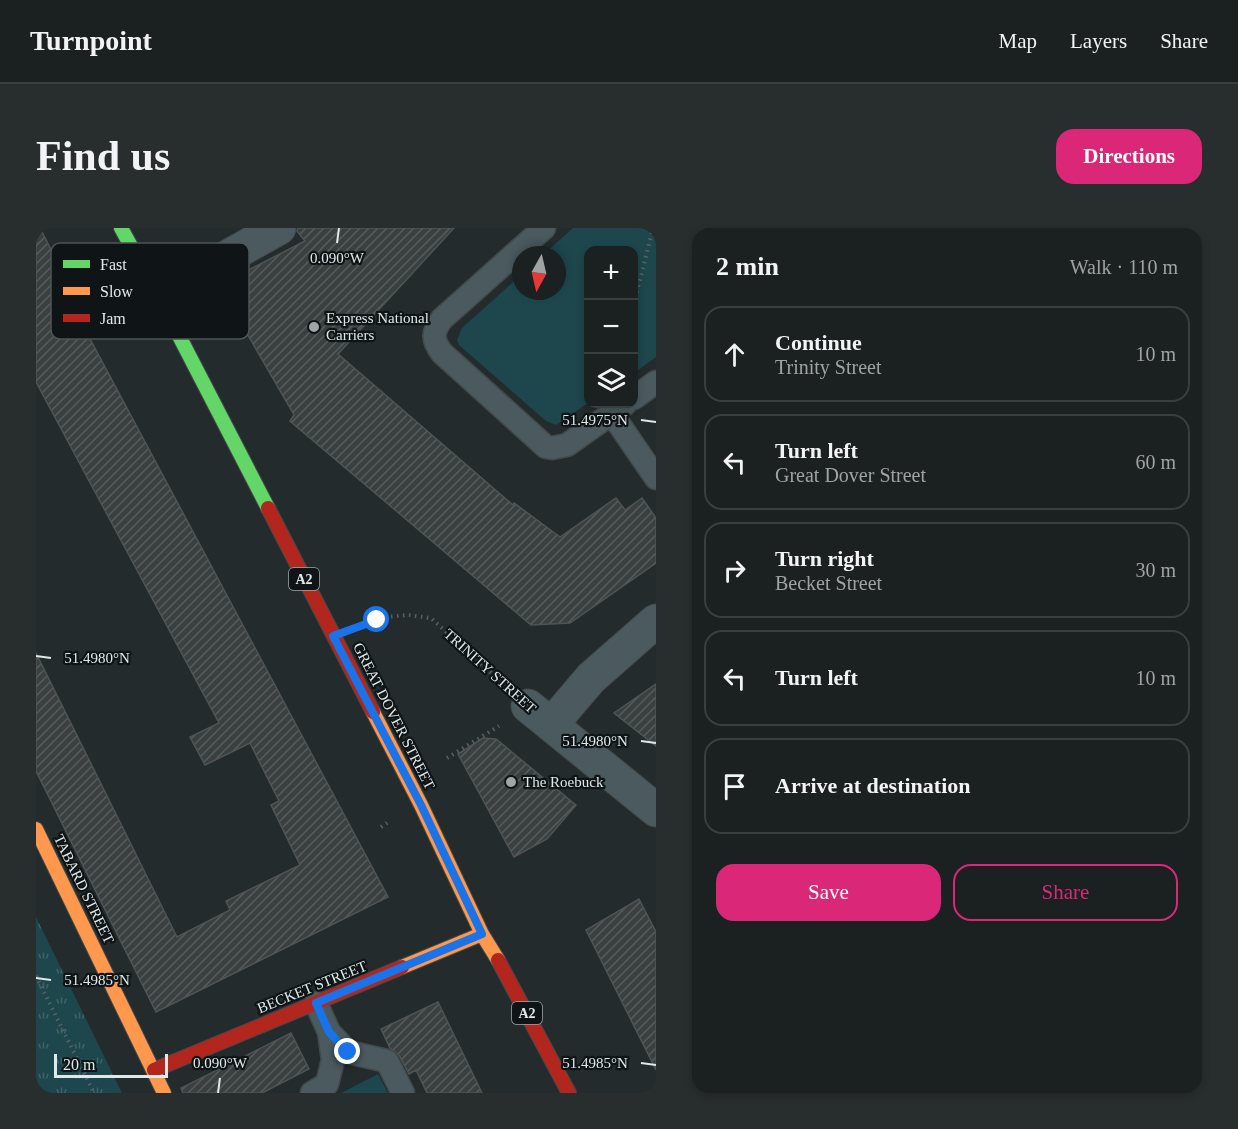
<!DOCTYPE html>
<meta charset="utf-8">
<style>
body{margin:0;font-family:"Times New Roman",serif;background:#282d2e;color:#f1f3f6}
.controls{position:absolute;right:18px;top:18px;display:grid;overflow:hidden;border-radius:12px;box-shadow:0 3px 9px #0003}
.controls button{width:54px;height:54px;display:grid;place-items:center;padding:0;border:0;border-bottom:2px solid #393e3f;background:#1b2021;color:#f1f3f6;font:30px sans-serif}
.compass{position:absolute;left:476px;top:18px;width:54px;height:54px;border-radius:50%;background:#1b2021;box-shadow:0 3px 9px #0003;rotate:188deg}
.scale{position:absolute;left:18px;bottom:15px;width:114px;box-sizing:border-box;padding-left:6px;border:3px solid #e0e9ea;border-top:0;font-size:16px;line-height:21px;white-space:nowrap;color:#e0e9ea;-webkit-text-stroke:4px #0f1516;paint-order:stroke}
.stop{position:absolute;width:18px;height:18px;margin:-14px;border:4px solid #1a73e8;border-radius:50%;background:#fff}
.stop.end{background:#1a73e8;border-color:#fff;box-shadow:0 2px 6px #0008}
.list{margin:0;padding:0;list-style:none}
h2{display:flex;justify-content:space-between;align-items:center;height:78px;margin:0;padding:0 24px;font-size:26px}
h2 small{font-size:20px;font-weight:400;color:#a0a3a5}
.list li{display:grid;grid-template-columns:39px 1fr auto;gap:18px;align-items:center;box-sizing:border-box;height:96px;margin:0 12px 12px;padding:0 12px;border:2px solid #393e3f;border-radius:18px}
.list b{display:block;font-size:22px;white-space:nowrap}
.list p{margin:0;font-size:20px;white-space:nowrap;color:#a0a3a5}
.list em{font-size:20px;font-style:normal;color:#a0a3a5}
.actions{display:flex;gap:12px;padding:18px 24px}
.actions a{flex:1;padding:14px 0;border:2px solid #db2777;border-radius:18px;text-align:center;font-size:21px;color:#db2777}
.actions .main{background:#db2777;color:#fff}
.icon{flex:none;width:33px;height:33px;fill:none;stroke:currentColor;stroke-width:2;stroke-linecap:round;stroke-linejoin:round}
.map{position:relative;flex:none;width:620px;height:865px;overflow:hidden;border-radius:18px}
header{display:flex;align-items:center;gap:36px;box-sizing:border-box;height:84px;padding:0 30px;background:#1b2021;border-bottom:2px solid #393e3f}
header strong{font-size:28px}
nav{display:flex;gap:33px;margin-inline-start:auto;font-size:21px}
.intro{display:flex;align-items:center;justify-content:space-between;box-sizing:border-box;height:144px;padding:0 36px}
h1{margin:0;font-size:42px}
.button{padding:15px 27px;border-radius:18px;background:#db2777;color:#fff;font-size:21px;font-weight:700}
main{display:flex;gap:36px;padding:0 36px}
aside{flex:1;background:#1b2021;border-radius:18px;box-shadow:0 3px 9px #0003}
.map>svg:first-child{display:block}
.park{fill:url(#park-tufts)}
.garden{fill:#1d474c}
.building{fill:url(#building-hatch);stroke:#4e5454;stroke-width:1.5}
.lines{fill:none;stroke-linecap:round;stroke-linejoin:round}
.lane-casing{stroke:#43494a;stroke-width:25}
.street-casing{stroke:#43494a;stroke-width:35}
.fast-casing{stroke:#43494a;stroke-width:16}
.slow-casing{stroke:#43494a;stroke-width:16}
.jam-casing{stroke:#43494a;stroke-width:16}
.path{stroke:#576266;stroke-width:4;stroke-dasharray:1.5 4.5;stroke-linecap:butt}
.lane{stroke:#4a5a5f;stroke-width:22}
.street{stroke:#4a5a5f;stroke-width:33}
.fast{stroke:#63d668;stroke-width:14}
.slow{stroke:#ff974d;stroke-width:14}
.jam{stroke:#b3261e;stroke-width:14}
.route{stroke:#1a73e8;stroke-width:8}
.ticks{fill:none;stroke:#e0e9ea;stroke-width:2}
.poi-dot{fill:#9ea6a8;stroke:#0f1516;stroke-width:2}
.labels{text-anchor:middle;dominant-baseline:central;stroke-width:4.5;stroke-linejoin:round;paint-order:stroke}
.shield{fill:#0f1516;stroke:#a1a9aa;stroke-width:1.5}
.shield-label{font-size:14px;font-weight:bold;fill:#e0e9ea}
.poi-label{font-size:15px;fill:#e0e9ea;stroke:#0f1516;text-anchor:start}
.street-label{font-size:15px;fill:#e0e9ea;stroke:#0f1516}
.key{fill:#0f1516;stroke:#4e5556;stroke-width:1.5}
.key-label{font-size:16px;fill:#e0e9ea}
.ticks-label{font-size:15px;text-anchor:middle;fill:#e0e9ea;stroke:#0f1516;stroke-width:4.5;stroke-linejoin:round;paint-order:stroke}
</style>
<header>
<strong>Turnpoint</strong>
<nav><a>Map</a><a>Layers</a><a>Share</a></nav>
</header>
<div class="intro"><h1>Find us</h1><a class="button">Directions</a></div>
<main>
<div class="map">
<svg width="620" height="865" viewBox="0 0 620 865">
<defs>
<pattern id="park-tufts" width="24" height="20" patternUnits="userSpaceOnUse" patternTransform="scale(1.5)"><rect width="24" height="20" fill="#1d474c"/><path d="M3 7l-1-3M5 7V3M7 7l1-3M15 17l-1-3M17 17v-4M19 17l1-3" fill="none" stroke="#3e6266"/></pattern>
<pattern id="building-hatch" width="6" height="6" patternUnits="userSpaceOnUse" patternTransform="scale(1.5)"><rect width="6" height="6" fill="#3a403f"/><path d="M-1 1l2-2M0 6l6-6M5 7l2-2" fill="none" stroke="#565c5b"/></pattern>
</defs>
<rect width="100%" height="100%" fill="#242b2c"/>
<!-- park -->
<path class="park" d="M0 689 86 865H0Z"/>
<!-- garden -->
<path class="garden" d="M537 0H620V129L598 145V22H552V175L520 197 510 193 423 117 421 112 426 100 485 47V63H521V27H507Z
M342 846 352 865H305Z"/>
<!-- building -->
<path class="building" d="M0 0H4L35 61 29 64 352 669 120 784 0 543V425L141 709 194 682 190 673 264 637 235 577 243 573 214 515 169 537 154 509 183 495 0 154Z
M262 0H418L302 126 477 277 478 275 524 309 580 270 589 282 606 270 620 290V335L534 395 495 397 254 193 258 187 213 109 188 71 193 52 269 13 261 3Z
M620 456V518L578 485Z
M447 510 460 511 540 577 511 611 478 629 422 526Z
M603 671 620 704V842L550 702Z
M402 774 446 865H391L380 842 373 846 363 827 354 820 345 801Z
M255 805 273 841 226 865H147L145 860Z"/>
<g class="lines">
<!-- lane casing -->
<g class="lane-casing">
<path id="lane" d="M508 0 406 91C396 104 396 112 406 125L510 219 516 220 531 217 589 176
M598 170 620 154
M576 186 620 250
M280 775 293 804 312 824 351 833 367 865
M276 865 291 856 297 832 293 804"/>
</g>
<!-- street casing -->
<g class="street-casing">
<path id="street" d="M124 71 154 50 243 0
M492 478 620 582
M515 497 555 450 620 393"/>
</g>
<!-- fast casing -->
<g class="fast-casing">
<path id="fast" d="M85 0 124 71 232 280"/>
</g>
<!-- slow casing -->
<g class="slow-casing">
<path id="slow" d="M337 484 385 577 446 706 462 732
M0 601 128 865
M366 739 446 706"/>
</g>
<!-- jam casing -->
<g class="jam-casing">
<path id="jam" d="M232 280 337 484
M462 732 533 865
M118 842 366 739"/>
</g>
<!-- path -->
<path class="path" d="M598 76 617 0
M332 395 350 389 372 387 395 390 466 455
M411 530 463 498
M345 599 354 593
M0 748 58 865"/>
<!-- lane -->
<use href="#lane" class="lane"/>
<!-- street -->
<use href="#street" class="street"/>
<!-- fast -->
<use href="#fast" class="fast"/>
<!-- slow -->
<use href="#slow" class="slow"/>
<!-- jam -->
<use href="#jam" class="jam"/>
</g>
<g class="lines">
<!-- route -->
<path class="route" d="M312 824 293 804 280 775 446 706 385 577 297 408 341 392"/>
</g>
<!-- ticks -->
<path class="ticks" d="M301 15 303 0M605 192 620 194M0 428 15 430M605 513 620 515M0 750 15 752M605 835 620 837M182 865 184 850"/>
<!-- markers -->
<g class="poi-dot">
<circle cx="278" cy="99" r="6"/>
<circle cx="475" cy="554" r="6"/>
</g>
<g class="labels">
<!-- shield labels -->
<g class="shield">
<rect x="253" y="340" width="30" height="22" rx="4.5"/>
<rect x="476" y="774" width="30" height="22" rx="4.5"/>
</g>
<g class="shield-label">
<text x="268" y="351">A2</text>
<text x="491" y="785">A2</text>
</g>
<!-- poi labels -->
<g class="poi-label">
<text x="290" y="90">Express National<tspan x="290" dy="17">Carriers</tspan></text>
<text x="487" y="554">The Roebuck</text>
</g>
<!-- street labels -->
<g class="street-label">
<text transform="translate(454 443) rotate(42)">TRINITY STREET</text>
<text transform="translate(358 488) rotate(63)">GREAT DOVER STREET</text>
<text transform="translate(48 661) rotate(64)">TABARD STREET</text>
<text transform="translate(276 759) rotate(-22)">BECKET STREET</text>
</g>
</g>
<!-- legend -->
<rect x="15" y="15" width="198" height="96" rx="9" class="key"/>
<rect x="27" y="32" width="27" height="8" fill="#63d668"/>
<rect x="27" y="59" width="27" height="8" fill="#ff974d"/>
<rect x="27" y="86" width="27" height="8" fill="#b3261e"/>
<g class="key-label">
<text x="64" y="42">Fast</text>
<text x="64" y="69">Slow</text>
<text x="64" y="96">Jam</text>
</g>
<g class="ticks-label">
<text x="301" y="35">0.090°W</text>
<text x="559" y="197">51.4975°N</text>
<text x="61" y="435">51.4980°N</text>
<text x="559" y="518">51.4980°N</text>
<text x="61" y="757">51.4985°N</text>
<text x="559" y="840">51.4985°N</text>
<text x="184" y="840">0.090°W</text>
</g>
</svg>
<div class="controls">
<button>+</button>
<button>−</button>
<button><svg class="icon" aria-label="layers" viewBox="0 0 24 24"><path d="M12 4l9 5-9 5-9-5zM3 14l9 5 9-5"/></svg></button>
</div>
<svg class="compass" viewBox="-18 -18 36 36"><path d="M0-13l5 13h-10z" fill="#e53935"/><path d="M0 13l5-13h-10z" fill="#a0a3a5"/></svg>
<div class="scale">20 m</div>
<div class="stop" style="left:341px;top:392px"></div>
<div class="stop end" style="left:312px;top:824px"></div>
</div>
<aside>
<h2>2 min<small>Walk · 110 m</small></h2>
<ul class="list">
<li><svg class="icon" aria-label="ahead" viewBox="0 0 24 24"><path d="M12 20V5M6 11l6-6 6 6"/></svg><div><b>Continue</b><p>Trinity Street</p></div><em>10 m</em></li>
<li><svg class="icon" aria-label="left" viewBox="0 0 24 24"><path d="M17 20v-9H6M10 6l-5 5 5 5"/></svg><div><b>Turn left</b><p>Great Dover Street</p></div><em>60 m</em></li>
<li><svg class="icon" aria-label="right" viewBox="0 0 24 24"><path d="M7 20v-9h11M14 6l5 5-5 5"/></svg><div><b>Turn right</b><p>Becket Street</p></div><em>30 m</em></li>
<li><svg class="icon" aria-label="left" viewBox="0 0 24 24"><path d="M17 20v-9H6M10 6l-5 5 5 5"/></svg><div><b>Turn left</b></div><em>10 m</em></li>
<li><svg class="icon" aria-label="arrive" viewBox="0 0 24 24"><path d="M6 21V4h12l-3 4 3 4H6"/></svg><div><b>Arrive at destination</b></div></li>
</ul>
<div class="actions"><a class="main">Save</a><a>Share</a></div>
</aside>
</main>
